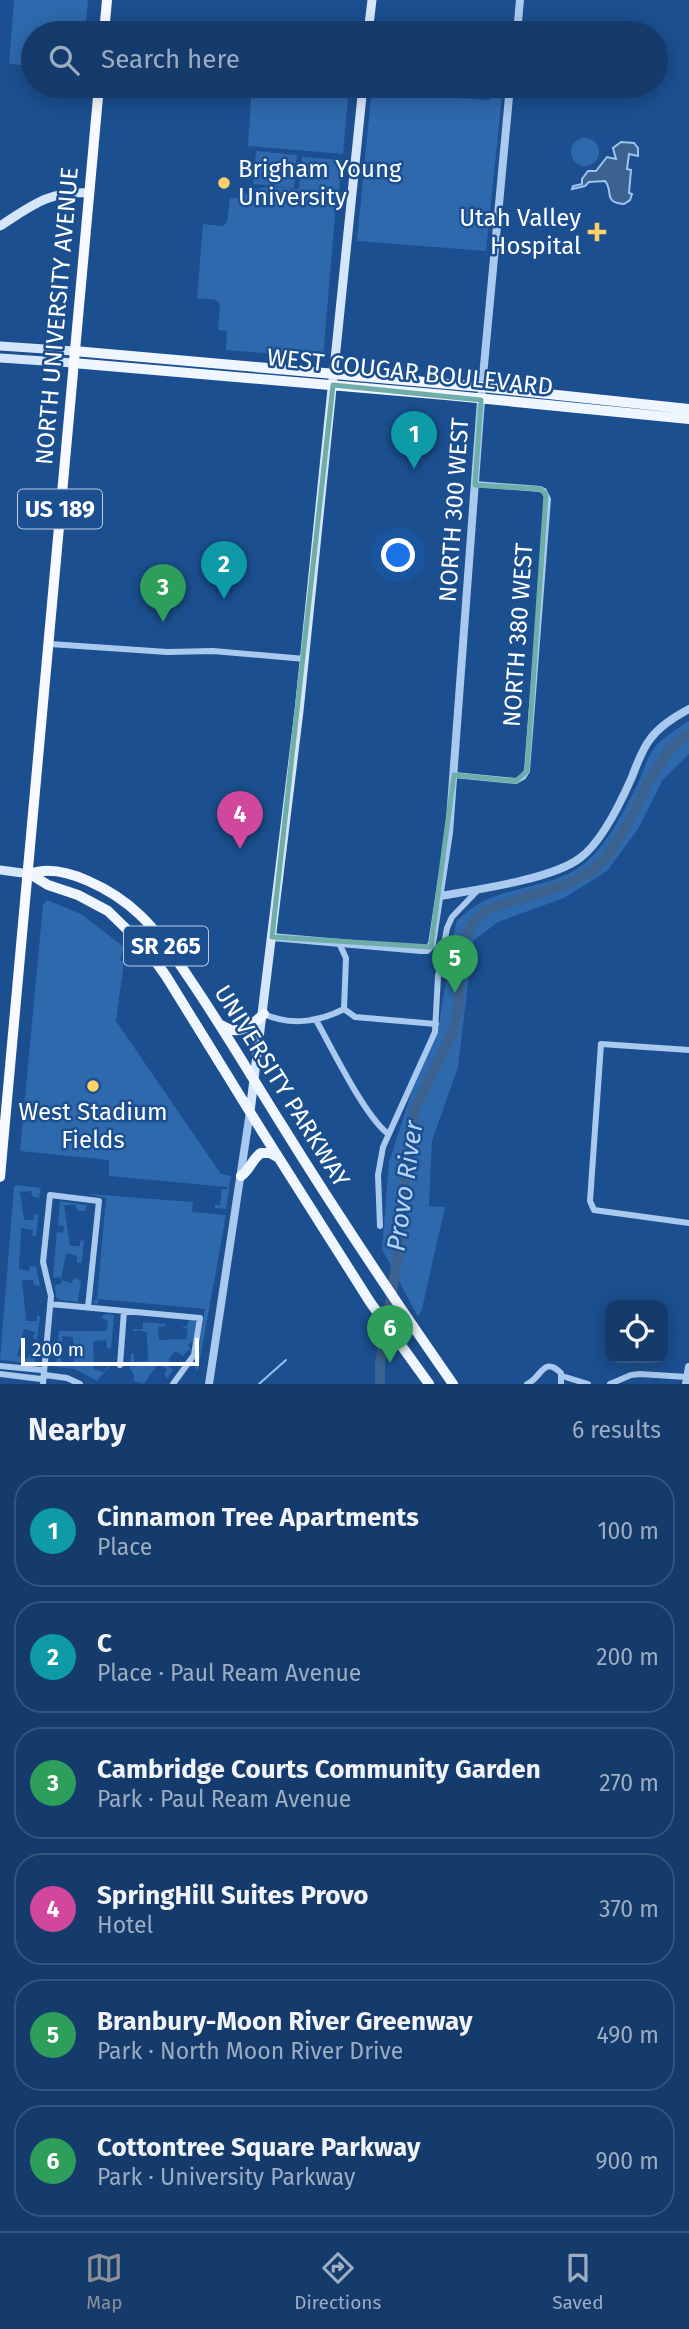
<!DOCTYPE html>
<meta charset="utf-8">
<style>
body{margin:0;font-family:"Fira Sans",sans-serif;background:#214673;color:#f1f3f6}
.controls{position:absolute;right:21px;bottom:21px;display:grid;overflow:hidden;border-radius:14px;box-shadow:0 4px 18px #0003}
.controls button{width:63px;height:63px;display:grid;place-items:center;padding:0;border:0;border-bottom:2px solid #33557e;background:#143b6b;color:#f1f3f6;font:35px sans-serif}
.scale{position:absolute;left:21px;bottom:18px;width:178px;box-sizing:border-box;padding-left:7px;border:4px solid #fff;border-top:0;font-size:19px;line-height:24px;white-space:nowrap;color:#fff;-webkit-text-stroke:5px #1b4f8f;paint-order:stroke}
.you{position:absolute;left:399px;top:556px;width:24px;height:24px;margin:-18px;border:5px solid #fff;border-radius:50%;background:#1a73e8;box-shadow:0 0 0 10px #1a73e833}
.badge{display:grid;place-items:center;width:46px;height:46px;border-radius:50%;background:#8c9099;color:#fff;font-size:23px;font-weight:700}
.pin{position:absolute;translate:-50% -58px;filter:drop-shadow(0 2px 4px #0008)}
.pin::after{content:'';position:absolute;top:37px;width:24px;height:21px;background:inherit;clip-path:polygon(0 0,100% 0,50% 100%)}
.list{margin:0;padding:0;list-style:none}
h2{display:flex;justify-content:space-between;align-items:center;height:91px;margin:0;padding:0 28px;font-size:30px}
h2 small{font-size:23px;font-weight:400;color:#9dadc1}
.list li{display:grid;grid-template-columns:46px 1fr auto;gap:21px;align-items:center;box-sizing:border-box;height:112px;margin:0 14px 14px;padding:0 14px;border:2px solid #33557e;border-radius:28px}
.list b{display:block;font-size:26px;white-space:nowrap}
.list p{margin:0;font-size:23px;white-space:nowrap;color:#9dadc1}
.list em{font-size:23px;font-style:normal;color:#9dadc1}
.icon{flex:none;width:38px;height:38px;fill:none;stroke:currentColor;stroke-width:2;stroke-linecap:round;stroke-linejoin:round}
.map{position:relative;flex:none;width:689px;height:1384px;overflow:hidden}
.search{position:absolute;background:#143b6b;box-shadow:0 4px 18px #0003;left:21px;right:21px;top:21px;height:77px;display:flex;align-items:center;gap:18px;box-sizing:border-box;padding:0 24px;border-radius:38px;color:#9dadc1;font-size:26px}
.sheet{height:847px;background:#143b6b}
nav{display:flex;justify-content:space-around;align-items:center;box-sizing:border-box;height:98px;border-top:2px solid #33557e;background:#143b6b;font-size:19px;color:#9dadc1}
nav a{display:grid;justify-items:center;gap:4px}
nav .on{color:#8c9099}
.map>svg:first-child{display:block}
.green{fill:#2e69ad}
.water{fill:#3c6290;stroke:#9cc4f0;stroke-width:2}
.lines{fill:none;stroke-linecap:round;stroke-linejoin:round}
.stream{stroke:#9cc4f0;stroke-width:2}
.river{stroke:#3c6290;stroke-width:10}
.minor{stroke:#a9c9ee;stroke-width:6}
.tertiary{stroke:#a9c9ee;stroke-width:8}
.secondary{stroke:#d6e6fa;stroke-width:9}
.primary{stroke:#f0f6ff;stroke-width:10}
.trunk{stroke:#f8faff;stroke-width:10}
.marked{fill:none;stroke:#6fada8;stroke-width:5;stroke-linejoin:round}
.poi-dot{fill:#ffd166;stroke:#1b4f8f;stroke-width:2.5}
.labels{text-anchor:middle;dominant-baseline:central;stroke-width:5;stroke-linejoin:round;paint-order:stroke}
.shield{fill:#1b4f8f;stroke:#bbcadd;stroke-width:2}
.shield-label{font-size:23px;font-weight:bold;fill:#fff}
.poi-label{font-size:24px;fill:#fff;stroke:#1b4f8f;text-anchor:start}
.street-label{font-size:24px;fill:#fff;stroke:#1b4f8f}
.water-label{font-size:26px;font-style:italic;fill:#b5d3f5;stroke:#1b4f8f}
</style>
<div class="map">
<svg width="689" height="1384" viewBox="0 0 689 1384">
<rect width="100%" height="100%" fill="#1b4f8f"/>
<!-- green -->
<path class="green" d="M14 0H88L85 33H33V66L9 64Z
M252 86H349L343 154 248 146Z
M372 86H439L447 92V97L489 100 491 95H495L496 90 491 86H503L486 251 357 241Z
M571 152a14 14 0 1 1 28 0a14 14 0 1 1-28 0Z
M256 151 297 155 294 188 253 184Z
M302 157 342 160 339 192H337L323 358 226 350 227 331 218 330 220 304 216 300 197 298 203 224 223 226 227 222 230 198C242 200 246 192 257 189 270 185 286 188 299 189Z
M689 721V754L662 781 638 829 607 871 564 898 498 922 473 941 458 1067 432 1141 429 1206 445 1207 422 1309 418 1317 382 1249 389 1162 412 1091 437 1035 456 922C493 881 549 894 586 862 609 842 626 808 639 781 644 770 647 757 655 747 664 736 677 729 689 721Z
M47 900 81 914 124 947 120 960 124 962 116 1021 221 1174 231 1176 226 1209 215 1208V1205H220L222 1189H227V1187L109 1176V1160L20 1151 43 905Z
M16 1185 41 1188 39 1198 32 1196 31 1191 20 1192 24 1220H34V1215L38 1214 36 1237 32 1235 33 1230 21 1228 19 1269 29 1271 30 1266 36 1267 40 1286 34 1285 33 1280H22L26 1321H37V1316H40L37 1340 33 1338 35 1332 24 1329 17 1356 27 1359 29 1355 35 1356V1364L0 1360 14 1187Z
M88 1194 193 1202 192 1212 226 1215 225 1220H222L225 1221 198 1370 195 1368 205 1309 99 1299 97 1305 92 1301 97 1300 106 1198Z
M60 1201 87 1205 86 1211H78L75 1205H64L70 1246H80V1241L84 1240 82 1263H77V1256L66 1253 61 1280 71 1283 75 1278 81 1281 78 1302 60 1300 56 1297 55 1285 62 1283 60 1277 54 1278 53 1276 57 1232 63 1233 64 1226 58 1225Z
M107 1314 114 1315 111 1348 107 1349 106 1340 93 1341 94 1369 103 1372 106 1370 107 1364 109 1367 97 1381 75 1369 55 1367 57 1357 62 1359V1364L74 1365 73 1337 63 1336 62 1341 58 1342 59 1331H107L108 1321 102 1318 103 1315Z
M189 1320H194L196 1323 193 1341 188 1345 192 1351 188 1350 183 1356 175 1351 168 1360 175 1365 171 1362 168 1365 173 1370 167 1378 164 1374 167 1370 158 1363 144 1384 134 1381V1375L130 1368 131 1354 134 1353V1362L148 1361C149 1350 146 1344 147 1333L139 1330 133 1332V1329H143V1322L166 1324V1326L158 1327 159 1340 186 1339 188 1329 181 1326H187Z"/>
<!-- water -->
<path class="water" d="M621 142 634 143 638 148V156L629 154 627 169 631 170 629 193 632 194 630 200 624 204C602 202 614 191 605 181L589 182 585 186 572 189 573 186 582 184V179L588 171H596L607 157 616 159 613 148Z"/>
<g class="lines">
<!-- stream -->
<path class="stream" d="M259 1384 286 1360"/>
<!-- river -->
<path class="river" d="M380 1384V1364L399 1249 402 1201 414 1111 454 1029 459 1006 457 956 464 940 474 921 488 909 564 885 591 872 608 856 633 814 648 782 672 747 689 734"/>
<!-- minor -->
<path class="minor" d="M50 644 167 652 213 651 305 659
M454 775 516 781 523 777 527 771 548 499 544 491 540 489 475 484
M339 943 346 958 344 1009
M264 1014C290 1026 319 1022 344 1009L355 1017 436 1024
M316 1020C333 1050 363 1113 387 1133
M689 1050 601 1044 590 1201 594 1210 689 1223
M380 1226 378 1175 383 1147 435 1032 438 976 447 928 452 917 478 890
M50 1304 200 1318 194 1355 173 1384
M120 1365 124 1311
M0 1366 42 1370 45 1375 67 1378 80 1384
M0 1374 41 1379 45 1375
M562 1376 588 1384
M43 1384 51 1296 43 1262 50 1195 99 1201 88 1307
M527 1384C541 1379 543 1355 561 1373V1384
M610 1384 631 1375 640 1374 687 1377"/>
<!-- tertiary -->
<path class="tertiary" d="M517 33 520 0
M440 896C475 890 553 879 580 858 602 842 621 802 632 777 637 764 642 749 651 738 660 726 676 716 689 709
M272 937 421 950H427L432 944 449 833 482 387 510 86
M209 1384 250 1112
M686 1384 689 1367"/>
<!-- secondary -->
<path class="secondary" d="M368 33 372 0
M0 226C33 205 48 191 89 193
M0 346 74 351
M0 358 73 363
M0 870 30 874
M250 1112 299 711 363 86"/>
<!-- primary -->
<path class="primary" d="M74 351 482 387 689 409
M73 363 446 395 689 419
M30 874C63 861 116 892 140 915 159 933 174 956 189 978 221 1025 250 1074 280 1122 335 1211 393 1298 453 1384
M30 874 48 885 78 895 108 911 147 949 166 976 263 1133 370 1302 429 1384
M221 1025C239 1037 250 1026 264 1014
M241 1176C250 1170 252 1159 261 1153H270L277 1157"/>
<!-- trunk -->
<path class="trunk" d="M104 33 107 0
M0 1177C36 813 66 449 99 86"/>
</g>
<!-- marked area -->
<path class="marked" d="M333 385 481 400 475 485 540 489 546 494 527 771 516 781 454 775 431 947 272 937Z"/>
<!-- markers -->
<g class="poi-dot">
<circle cx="224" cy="183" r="7"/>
<path d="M593.5 221.5h7v7h7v7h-7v7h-7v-7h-7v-7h7z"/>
<circle cx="93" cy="1086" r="7"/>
</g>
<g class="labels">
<!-- shield labels -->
<g class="shield">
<rect x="18" y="489.5" width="84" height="39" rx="5"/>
<rect x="124" y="926.5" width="84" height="39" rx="5"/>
</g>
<g class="shield-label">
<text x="60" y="509">US 189</text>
<text x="166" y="946">SR 265</text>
</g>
<!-- poi labels -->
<g class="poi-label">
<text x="238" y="169">Brigham Young<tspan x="238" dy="28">University</tspan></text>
<text x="581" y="218" text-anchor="end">Utah Valley<tspan x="581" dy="28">Hospital</tspan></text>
<text x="93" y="1112" text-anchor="middle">West Stadium<tspan x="93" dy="28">Fields</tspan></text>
</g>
<!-- street labels -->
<g class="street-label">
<text transform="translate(57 316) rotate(-85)">NORTH UNIVERSITY AVENUE</text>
<text transform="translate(410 372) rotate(6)">WEST COUGAR BOULEVARD</text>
<text transform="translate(454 510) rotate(-86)">NORTH 300 WEST</text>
<text transform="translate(518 635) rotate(-86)">NORTH 380 WEST</text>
<text transform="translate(282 1086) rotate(58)">UNIVERSITY PARKWAY</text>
</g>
<!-- water labels -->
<g class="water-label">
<text transform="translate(405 1186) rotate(-82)">Provo River</text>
</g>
</g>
</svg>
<div class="controls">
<button><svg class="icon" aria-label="locate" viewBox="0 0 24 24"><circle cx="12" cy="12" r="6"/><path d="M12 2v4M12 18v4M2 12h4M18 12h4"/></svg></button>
</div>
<div class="scale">200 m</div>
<div class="you"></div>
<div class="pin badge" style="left:414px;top:469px;background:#0f9aa8">1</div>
<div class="pin badge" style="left:224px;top:599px;background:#0f9aa8">2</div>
<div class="pin badge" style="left:163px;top:622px;background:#2e9e5b">3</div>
<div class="pin badge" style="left:240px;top:849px;background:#d1479c">4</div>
<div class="pin badge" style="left:455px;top:993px;background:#2e9e5b">5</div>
<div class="pin badge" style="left:390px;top:1363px;background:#2e9e5b">6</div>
<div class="search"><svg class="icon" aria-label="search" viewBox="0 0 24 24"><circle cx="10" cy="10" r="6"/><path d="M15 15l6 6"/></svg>Search here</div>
</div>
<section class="sheet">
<h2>Nearby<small>6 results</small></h2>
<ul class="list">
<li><span class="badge" style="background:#0f9aa8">1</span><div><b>Cinnamon Tree Apartments</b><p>Place</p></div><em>100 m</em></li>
<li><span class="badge" style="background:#0f9aa8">2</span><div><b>C</b><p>Place · Paul Ream Avenue</p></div><em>200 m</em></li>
<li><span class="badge" style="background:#2e9e5b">3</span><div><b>Cambridge Courts Community Garden</b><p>Park · Paul Ream Avenue</p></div><em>270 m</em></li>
<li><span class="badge" style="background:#d1479c">4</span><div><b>SpringHill Suites Provo</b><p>Hotel</p></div><em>370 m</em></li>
<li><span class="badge" style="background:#2e9e5b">5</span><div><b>Branbury-Moon River Greenway</b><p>Park · North Moon River Drive</p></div><em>490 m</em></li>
<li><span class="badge" style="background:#2e9e5b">6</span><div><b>Cottontree Square Parkway</b><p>Park · University Parkway</p></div><em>900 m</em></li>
</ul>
</section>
<nav>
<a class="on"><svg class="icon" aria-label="map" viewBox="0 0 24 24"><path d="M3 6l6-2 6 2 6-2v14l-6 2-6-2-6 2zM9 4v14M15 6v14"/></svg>Map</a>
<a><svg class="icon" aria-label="directions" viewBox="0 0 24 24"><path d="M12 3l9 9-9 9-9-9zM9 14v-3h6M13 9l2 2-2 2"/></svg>Directions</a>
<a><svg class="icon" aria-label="saved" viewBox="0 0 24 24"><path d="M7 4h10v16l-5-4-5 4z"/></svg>Saved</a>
</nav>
